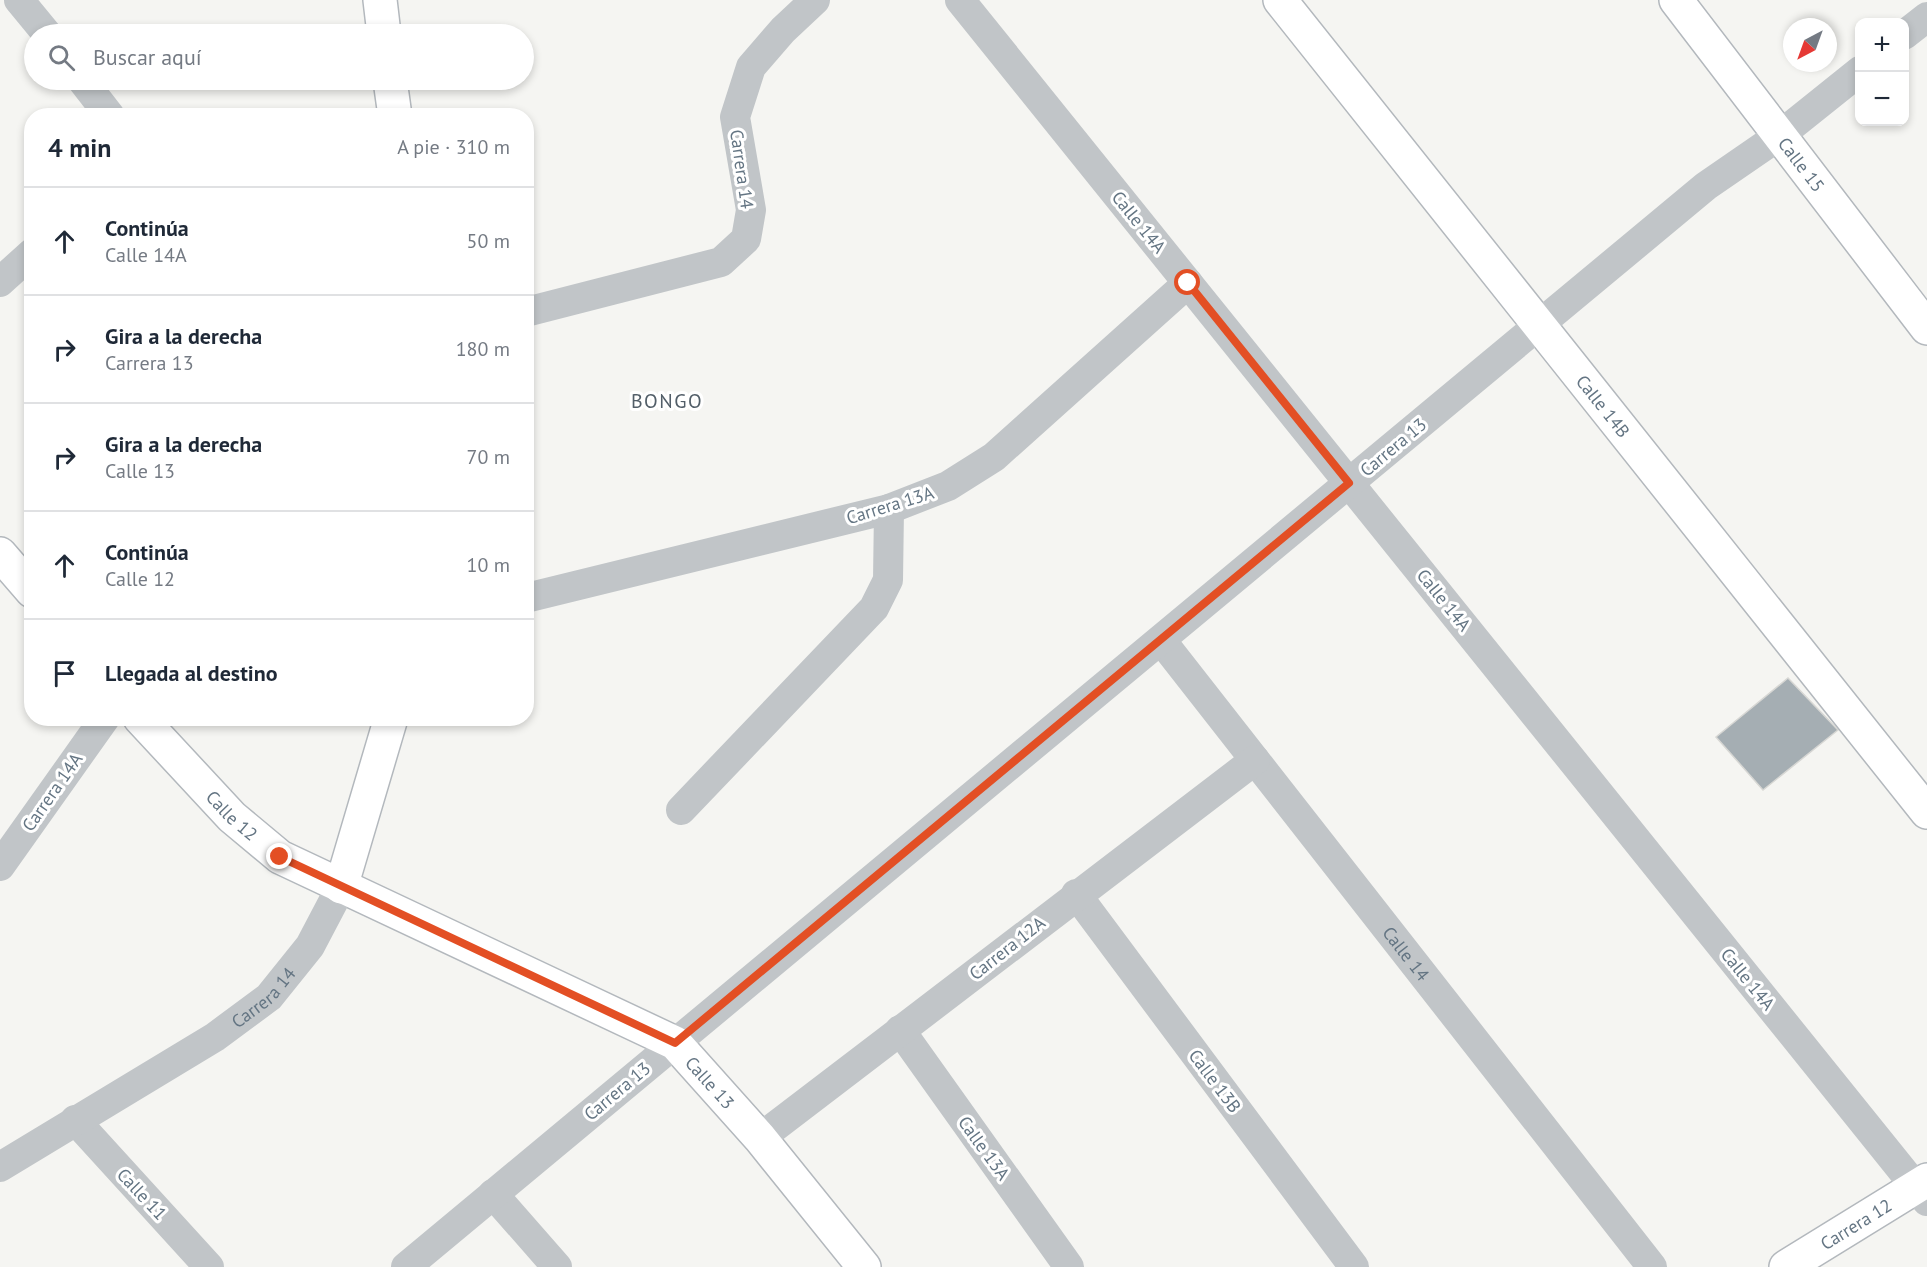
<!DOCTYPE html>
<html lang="es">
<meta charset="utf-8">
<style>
body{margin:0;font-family:"PT Sans",sans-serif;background:#f2f2f3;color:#1f2937}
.controls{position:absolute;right:18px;top:18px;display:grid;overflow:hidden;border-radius:12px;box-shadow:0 3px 9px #0003}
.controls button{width:54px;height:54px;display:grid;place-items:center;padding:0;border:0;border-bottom:2px solid #e0e1e3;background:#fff;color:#1f2937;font:30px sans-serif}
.compass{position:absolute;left:1783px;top:18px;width:54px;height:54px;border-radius:50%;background:#fff;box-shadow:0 3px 9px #0003;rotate:221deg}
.stop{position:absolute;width:18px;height:18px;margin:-14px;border:4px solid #e34f24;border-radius:50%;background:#fff}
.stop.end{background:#e34f24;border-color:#fff;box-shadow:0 2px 6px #0008}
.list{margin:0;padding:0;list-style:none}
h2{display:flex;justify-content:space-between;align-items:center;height:78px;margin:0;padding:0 24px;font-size:26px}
h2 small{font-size:20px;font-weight:400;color:#747a83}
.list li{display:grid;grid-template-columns:39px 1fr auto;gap:18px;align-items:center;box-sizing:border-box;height:108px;padding:0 24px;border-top:2px solid #e0e1e3}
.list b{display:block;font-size:22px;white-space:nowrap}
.list p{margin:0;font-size:20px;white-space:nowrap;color:#747a83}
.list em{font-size:20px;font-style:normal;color:#747a83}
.icon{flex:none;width:33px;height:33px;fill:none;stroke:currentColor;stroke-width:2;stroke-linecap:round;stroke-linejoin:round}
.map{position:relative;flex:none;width:1927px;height:1267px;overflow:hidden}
.search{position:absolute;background:#fff;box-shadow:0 3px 9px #0003;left:24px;top:24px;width:510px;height:66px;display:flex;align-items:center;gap:15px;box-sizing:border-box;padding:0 21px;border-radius:33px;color:#747a83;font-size:22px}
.panel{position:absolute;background:#fff;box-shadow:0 3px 9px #0003;left:24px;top:108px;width:510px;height:618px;border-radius:24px}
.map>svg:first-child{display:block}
.building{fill:#a5aeb3;stroke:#d7d7d4;stroke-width:1.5}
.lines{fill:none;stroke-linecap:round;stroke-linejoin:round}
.secondary-casing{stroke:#b3b8bd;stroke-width:36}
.street{stroke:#c1c5c8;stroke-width:30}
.secondary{stroke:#fff;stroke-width:33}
.route{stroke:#e34f24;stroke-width:8}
.labels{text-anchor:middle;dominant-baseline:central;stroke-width:6;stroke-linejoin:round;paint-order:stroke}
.street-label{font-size:18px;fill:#647583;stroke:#fff}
.neighbourhood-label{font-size:20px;letter-spacing:1.5px;fill:#525e68;stroke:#fff}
</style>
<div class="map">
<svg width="1927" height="1267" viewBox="0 0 1927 1267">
<rect width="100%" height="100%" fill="#f5f5f2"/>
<!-- building -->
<path class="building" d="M1788 678 1838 730 1763 790 1716 737Z"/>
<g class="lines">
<!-- secondary casing -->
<g class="secondary-casing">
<g id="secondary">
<path d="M380 0 384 34"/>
<path id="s3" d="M1280 0 1927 812"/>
<path id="s4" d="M1676 0 1927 328"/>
<path d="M390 80 395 116"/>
<path d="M0 554 32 591"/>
<path id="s5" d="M140 718 232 817 280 857 675 1043 760 1138 864 1267"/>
<path d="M341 887 391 718"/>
<path id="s6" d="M1786 1267 1927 1180"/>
</g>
</g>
<!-- street -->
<g class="street">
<path d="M19 0 47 34"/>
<path d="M960 0 1927 1201"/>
<path d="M1904 35 1927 17"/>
<path d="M82 80 110 116"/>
<path d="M0 282 32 253"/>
<path d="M526 312 721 262 746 239 751 210 735 117 751 67 783 30 815 0"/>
<path d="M526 598 889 509 948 486 994 457 1188 283"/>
<path id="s1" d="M1161 640 1652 1267"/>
<path d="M681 810 874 608 888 580 889 509"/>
<path d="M0 866 105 718"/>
<path d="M1076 894 1354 1267"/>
<path d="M900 1030 1069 1267"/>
<path d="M75 1120 209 1267"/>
<path d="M760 1138 1255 760"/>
<path id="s2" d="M0 1167 215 1037 269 997 310 946 341 887"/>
<path d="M493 1194 557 1267"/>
<path d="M406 1267 1706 186 1780 135 1860 71"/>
</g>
<!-- secondary -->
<use href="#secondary" class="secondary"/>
</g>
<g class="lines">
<!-- route -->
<path class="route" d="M280 857 675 1043 1349 483 1188 283"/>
</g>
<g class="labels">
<!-- street labels -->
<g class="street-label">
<text stroke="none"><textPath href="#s4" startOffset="207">Calle 15</textPath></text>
<text transform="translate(742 169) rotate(82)">Carrera 14</text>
<text transform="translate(1139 222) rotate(51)">Calle 14A</text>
<text stroke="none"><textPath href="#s3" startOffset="519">Calle 14B</textPath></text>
<text transform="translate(1393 447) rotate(-40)">Carrera 13</text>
<text transform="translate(890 505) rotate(-17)">Carrera 13A</text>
<text transform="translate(1444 600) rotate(51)">Calle 14A</text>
<text transform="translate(52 792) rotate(-55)">Carrera 14A</text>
<text stroke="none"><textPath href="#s5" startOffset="134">Calle 12</textPath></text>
<text transform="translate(1007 948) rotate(-38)">Carrera 12A</text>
<text stroke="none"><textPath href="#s1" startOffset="398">Calle 14</textPath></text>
<text transform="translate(1748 979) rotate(51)">Calle 14A</text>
<text stroke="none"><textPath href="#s2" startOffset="314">Carrera 14</textPath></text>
<text transform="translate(1215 1081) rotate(53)">Calle 13B</text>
<text stroke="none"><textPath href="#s5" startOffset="687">Calle 13</textPath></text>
<text transform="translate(617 1091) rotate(-40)">Carrera 13</text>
<text transform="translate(984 1148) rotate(54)">Calle 13A</text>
<text transform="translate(142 1194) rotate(47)">Calle 11</text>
<text stroke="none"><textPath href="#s6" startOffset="82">Carrera 12</textPath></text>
</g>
<!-- neighbourhood labels -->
<g class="neighbourhood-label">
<text x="667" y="401">BONGO</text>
</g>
</g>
</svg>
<div class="controls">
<button>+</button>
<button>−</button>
</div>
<svg class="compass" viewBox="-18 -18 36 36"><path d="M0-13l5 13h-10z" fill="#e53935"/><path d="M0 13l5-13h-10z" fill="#747a83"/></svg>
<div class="stop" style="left:1188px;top:283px"></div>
<div class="stop end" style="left:280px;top:857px"></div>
<div class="search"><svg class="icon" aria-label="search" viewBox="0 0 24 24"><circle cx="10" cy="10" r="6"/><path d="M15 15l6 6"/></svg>Buscar aquí</div>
<section class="panel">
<h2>4 min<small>A pie · 310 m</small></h2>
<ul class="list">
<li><svg class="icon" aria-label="ahead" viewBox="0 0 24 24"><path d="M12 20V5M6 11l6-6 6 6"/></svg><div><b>Continúa</b><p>Calle 14A</p></div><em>50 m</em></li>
<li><svg class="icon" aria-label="right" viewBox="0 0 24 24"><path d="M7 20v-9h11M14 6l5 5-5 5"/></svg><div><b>Gira a la derecha</b><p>Carrera 13</p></div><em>180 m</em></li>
<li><svg class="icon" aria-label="right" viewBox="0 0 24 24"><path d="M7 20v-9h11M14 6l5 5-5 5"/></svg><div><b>Gira a la derecha</b><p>Calle 13</p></div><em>70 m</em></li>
<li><svg class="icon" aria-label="ahead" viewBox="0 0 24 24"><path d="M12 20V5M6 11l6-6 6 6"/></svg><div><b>Continúa</b><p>Calle 12</p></div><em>10 m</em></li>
<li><svg class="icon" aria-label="arrive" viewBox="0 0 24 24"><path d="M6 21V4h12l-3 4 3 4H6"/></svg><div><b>Llegada al destino</b></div></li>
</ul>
</section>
</div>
